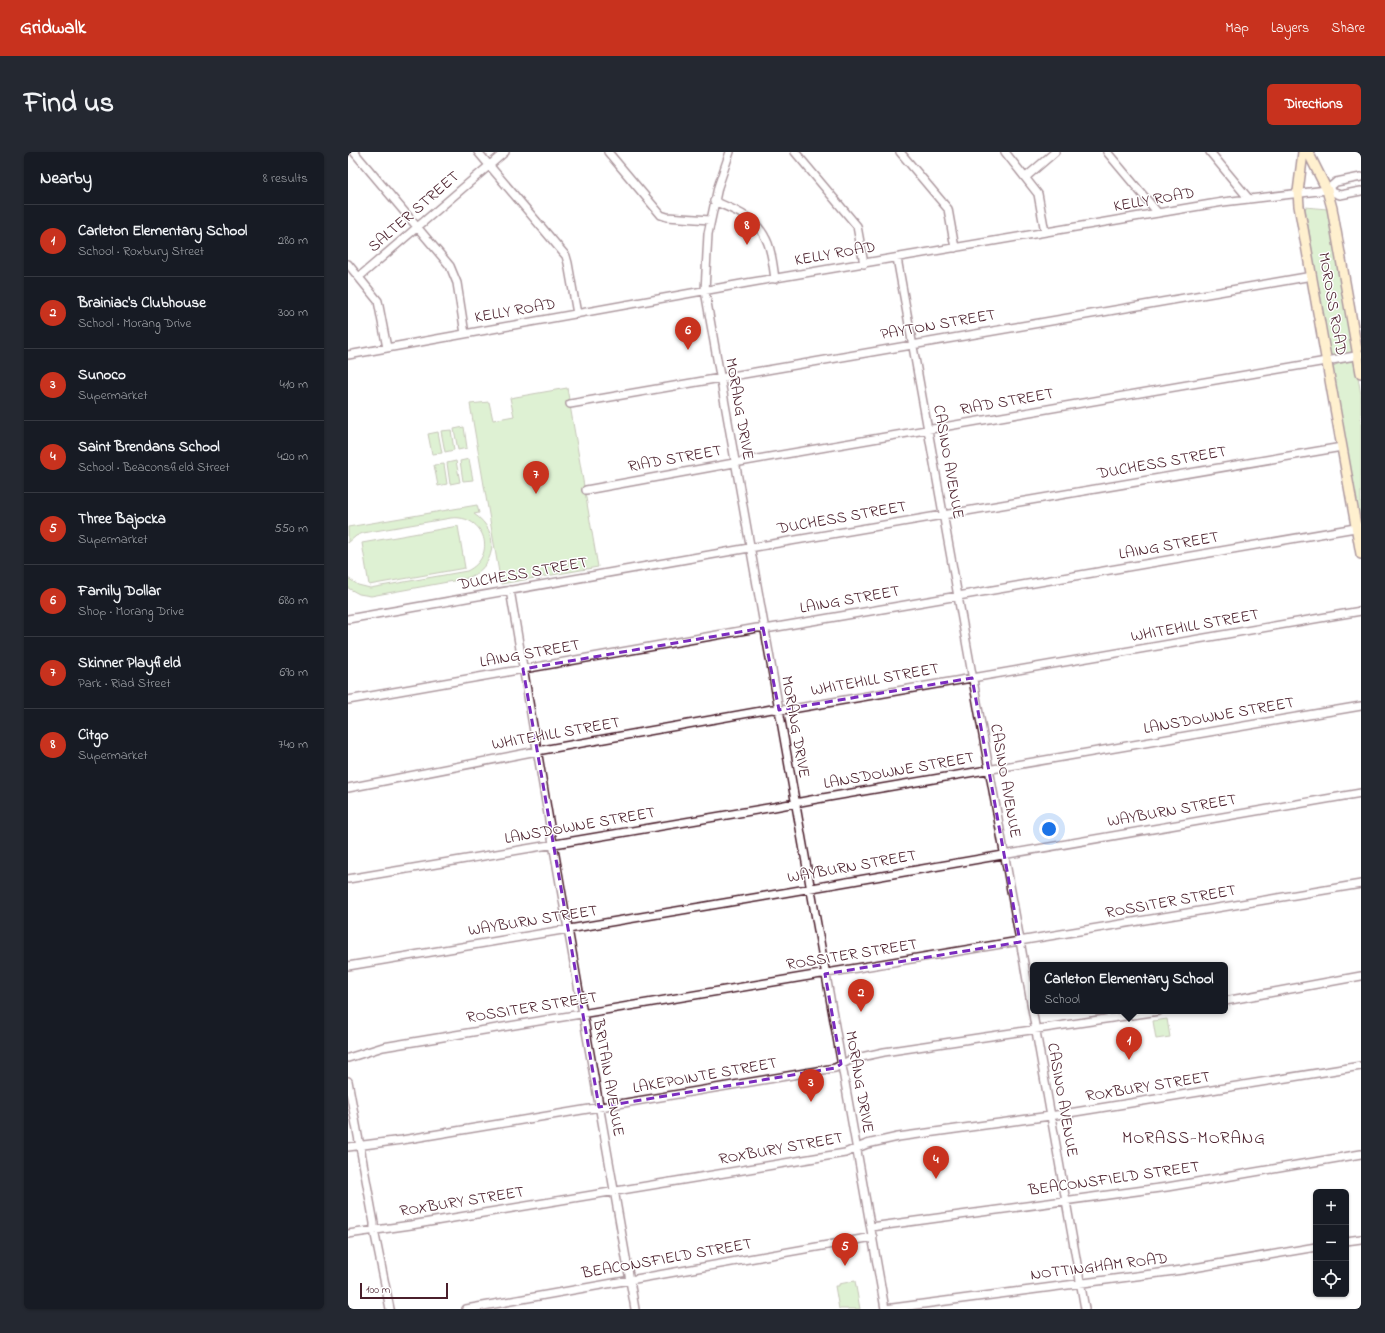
<!DOCTYPE html>
<meta charset="utf-8">
<style>
body{margin:0;font-family:"Indie Flower",sans-serif;background:#242831;color:#f1f3f6}
.controls{position:absolute;right:12px;bottom:12px;display:grid;overflow:hidden;border-radius:6px;box-shadow:0 1px 3px #0004}
.controls button{width:36px;height:36px;display:grid;place-items:center;padding:0;border:0;border-bottom:1px solid #363941;background:#171b24;color:#f1f3f6;font:20px sans-serif}
.scale{position:absolute;left:12px;bottom:10px;width:88px;box-sizing:border-box;padding-left:4px;border:2px solid #4a1f2b;border-top:0;font-size:11px;line-height:14px;white-space:nowrap;color:#4a1f2b;-webkit-text-stroke:3px #fff;paint-order:stroke}
.you{position:absolute;left:701px;top:677px;width:14px;height:14px;margin:-10px;border:3px solid #fff;border-radius:50%;background:#1a73e8;box-shadow:0 0 0 6px #1a73e833}
.badge{display:grid;place-items:center;width:26px;height:26px;border-radius:50%;background:#c8321e;color:#fff;font-size:13px;font-weight:700}
.pin{position:absolute;translate:-50% -33px;filter:drop-shadow(0 1px 2px #0008)}
.pin::after{content:'';position:absolute;top:21px;width:14px;height:12px;background:inherit;clip-path:polygon(0 0,100% 0,50% 100%)}
.popup{position:absolute;left:682px;top:810px;width:198px;height:52px;box-sizing:border-box;display:grid;place-content:center;border-radius:6px;background:#171b24;filter:drop-shadow(0 1px 3px #0005);font-size:13px;white-space:nowrap;color:#9ea1a6}
.popup b{font-size:15px;color:#f1f3f6}
.popup::after{content:'';position:absolute;left:50%;top:100%;margin-left:-8px;border:8px solid transparent;border-top-color:#171b24}
.list{margin:0;padding:0;list-style:none}
h2{display:flex;justify-content:space-between;align-items:center;height:52px;margin:0;padding:0 16px;font-size:17px}
h2 small{font-size:13px;font-weight:400;color:#9ea1a6}
.list li{display:grid;grid-template-columns:26px 1fr auto;gap:12px;align-items:center;box-sizing:border-box;height:72px;padding:0 16px;border-top:1px solid #363941}
.list b{display:block;font-size:15px;white-space:nowrap}
.list p{margin:0;font-size:13px;white-space:nowrap;color:#9ea1a6}
.list em{font-size:13px;font-style:normal;color:#9ea1a6}
.icon{flex:none;width:22px;height:22px;fill:none;stroke:currentColor;stroke-width:2;stroke-linecap:round;stroke-linejoin:round}
.map{position:relative;flex:none;width:1013px;height:1157px;overflow:hidden;border-radius:6px}
header{display:flex;align-items:center;gap:24px;box-sizing:border-box;height:56px;padding:0 20px;background:#c8321e;color:#fff}
header strong{font-size:19px}
nav{display:flex;gap:22px;margin-inline-start:auto;font-size:14px}
.intro{display:flex;align-items:center;justify-content:space-between;box-sizing:border-box;height:96px;padding:0 24px}
h1{margin:0;font-size:28px}
.button{padding:10px 18px;border-radius:6px;background:#c8321e;color:#fff;font-size:14px;font-weight:700}
main{display:flex;gap:24px;padding:0 24px}
aside{flex:1;background:#171b24;border-radius:6px;box-shadow:0 1px 3px #0004}
.map>svg:first-child{display:block}
.green{fill:#b7e09d;stroke:#808064}
.lines{fill:none;stroke-linecap:round;stroke-linejoin:round}
.minor-casing{stroke:#4a1f2b;stroke-width:10}
.major-casing{stroke:#4a1f2b;stroke-width:12}
.minor{stroke:#fff;stroke-width:7}
.major{stroke:#ffdd96;stroke-width:9}
.marked{fill:none;stroke:#7b2cbf;stroke-width:3;stroke-dasharray:8 5;stroke-linejoin:round}
.labels{text-anchor:middle;dominant-baseline:central;stroke-width:3;stroke-linejoin:round;paint-order:stroke}
.street-label{font-size:16px;fill:#4a1f2b;stroke:#fff}
.neighbourhood-label{font-size:17px;letter-spacing:1px;fill:#4a1f2b;stroke:#fff}
</style>
<header>
<strong>Gridwalk</strong>
<nav><a>Map</a><a>Layers</a><a>Share</a></nav>
</header>
<div class="intro"><h1>Find us</h1><a class="button">Directions</a></div>
<main>
<aside>
<h2>Nearby<small>8 results</small></h2>
<ul class="list">
<li><span class="badge">1</span><div><b>Carleton Elementary School</b><p>School · Roxbury Street</p></div><em>280 m</em></li>
<li><span class="badge">2</span><div><b>Brainiac's Clubhouse</b><p>School · Morang Drive</p></div><em>300 m</em></li>
<li><span class="badge">3</span><div><b>Sunoco</b><p>Supermarket</p></div><em>410 m</em></li>
<li><span class="badge">4</span><div><b>Saint Brendans School</b><p>School · Beaconsfield Street</p></div><em>420 m</em></li>
<li><span class="badge">5</span><div><b>Three Bajocka</b><p>Supermarket</p></div><em>550 m</em></li>
<li><span class="badge">6</span><div><b>Family Dollar</b><p>Shop · Morang Drive</p></div><em>680 m</em></li>
<li><span class="badge">7</span><div><b>Skinner Playfield</b><p>Park · Riad Street</p></div><em>690 m</em></li>
<li><span class="badge">8</span><div><b>Citgo</b><p>Supermarket</p></div><em>740 m</em></li>
</ul>
</aside>
<div class="map">
<svg width="1013" height="1157" viewBox="0 0 1013 1157">
<rect width="100%" height="100%" fill="#fff"/>
<filter id="ink" filterUnits="userSpaceOnUse"><feTurbulence type="fractalNoise" baseFrequency=".025" numOctaves="2"/><feDisplacementMap in="SourceGraphic" scale="8" xChannelSelector="R" yChannelSelector="G"/><feConvolveMatrix kernelMatrix="1 2 1 2 8 2 1 2 1" color-interpolation-filters="sRGB"/></filter>
<g filter="url(#ink)">
<!-- green -->
<path class="green" d="M957 55 979 57 1005 198 1001 201 986 204 981 201Z
M1003 209 1006 210 1008 213 1013 243V370L1011 369 984 215 989 212Z
M219 236 250 415 153 432 122 252 141 250 145 268 166 264 162 246Z
M116 275 119 296 110 298 106 277Z
M103 278 106 298 97 300 93 279Z
M90 280 94 301 84 302 80 282Z
M121 307 125 328 115 329 112 309Z
M108 309 112 330 102 332 99 311Z
M96 312 99 332 90 334 86 313Z
M129 353 131 361 126 362C154 380 148 418 116 427L23 444 11 442 0 436V426L10 433 22 436 119 419C150 404 137 362 103 366L15 381 8 384 0 391V375Z
M110 374 117 416 21 433 14 391Z
M819 867 822 885 808 887 805 869Z
M507 1129 512 1157H491L487 1134H491V1132Z"/>
<g class="lines">
<!-- minor casing -->
<g class="minor-casing">
<path id="minor" d="M6 0 102 114 109 131 117 182
M130 0 218 104 220 111 229 162
M260 0 313 63 319 65 362 68
M382 0 370 35 360 82 357 139 537 1157
M447 0 509 74 516 112
M552 0 600 57 607 96
M657 0 690 42 697 80
M759 0 810 61
M862 0 901 47
M678 25 707 0
M979 38 988 30 1013 25
M366 49C386 58 408 65 418 87 424 98 425 114 427 127
M549 106 671 783 737 1157
M0 112 30 149 39 196
M11 125 157 0
M0 203 399 131 810 61 875 50 979 38 992 43 1013 39
M222 252 964 124
M238 338 386 311 1013 203
M162 438 204 686 287 1157
M0 467 401 396 994 295
M0 548 409 476H423L1013 375
M0 636 189 599 424 557 431 558 444 557 1013 459
M0 727 426 655 463 648 1013 554
M0 814 412 745 1013 641
M877 849 1013 824
M0 906 35 895 1013 732
M0 929 26 1071V1078L42 1157
M0 995 54 988 487 916 504 907 536 900 811 859
M523 1075 819 1035 1013 1002
M0 1082 63 1073 497 1001 519 992 550 985 702 964 1013 914
M998 1089 1013 1087
M118 1157 525 1085
M537 1157 834 1118 968 1095"/>
</g>
<!-- major casing -->
<g class="major-casing">
<path id="major" d="M955 0 950 40 951 54 1013 402
M960 0 979 38 984 56 1013 221"/>
</g>
<!-- minor -->
<use href="#minor" class="minor"/>
<!-- major -->
<use href="#major" class="major"/>
</g>
</g>
<!-- marked area -->
<path d="M0 0H1013V1157H0ZM415 476 431 558 624 526 672 790 477 822 493 912 487 916 251 955 175 517Z" fill="#fff" fill-opacity=".55" fill-rule="evenodd"/>
<path class="marked" d="M415 476 431 558 624 526 672 790 477 822 493 912 487 916 251 955 175 517Z"/>
<g class="labels">
<!-- street labels -->
<g class="street-label">
<text transform="translate(806 48) rotate(-10)">KELLY ROAD</text>
<text transform="translate(66 60) rotate(-41)">SALTER STREET</text>
<text transform="translate(487 102) rotate(-10)">KELLY ROAD</text>
<text transform="translate(984 152) rotate(80)">MOROSS ROAD</text>
<text transform="translate(167 159) rotate(-10)">KELLY ROAD</text>
<text transform="translate(590 173) rotate(-10)">PAYTON STREET</text>
<text transform="translate(659 250) rotate(-10)">RIAD STREET</text>
<text transform="translate(391 257) rotate(80)">MORANG DRIVE</text>
<text transform="translate(327 307) rotate(-10)">RIAD STREET</text>
<text transform="translate(600 310) rotate(80)">CASINO AVENUE</text>
<text transform="translate(814 311) rotate(-10)">DUCHESS STREET</text>
<text transform="translate(494 366) rotate(-10)">DUCHESS STREET</text>
<text transform="translate(821 394) rotate(-10)">LAING STREET</text>
<text transform="translate(175 422) rotate(-10)">DUCHESS STREET</text>
<text transform="translate(502 448) rotate(-10)">LAING STREET</text>
<text transform="translate(847 474) rotate(-10)">WHITEHILL STREET</text>
<text transform="translate(182 502) rotate(-10)">LAING STREET</text>
<text transform="translate(527 528) rotate(-10)">WHITEHILL STREET</text>
<text transform="translate(871 564) rotate(-10)">LANSDOWNE STREET</text>
<text transform="translate(447 575) rotate(80)">MORANG DRIVE</text>
<text transform="translate(208 582) rotate(-10)">WHITEHILL STREET</text>
<text transform="translate(551 619) rotate(-10)">LANSDOWNE STREET</text>
<text transform="translate(657 629) rotate(80)">CASINO AVENUE</text>
<text transform="translate(824 659) rotate(-10)">WAYBURN STREET</text>
<text transform="translate(232 674) rotate(-10)">LANSDOWNE STREET</text>
<text transform="translate(504 715) rotate(-10)">WAYBURN STREET</text>
<text transform="translate(823 750) rotate(-10)">ROSSITER STREET</text>
<text transform="translate(185 769) rotate(-9)">WAYBURN STREET</text>
<text transform="translate(504 803) rotate(-9)">ROSSITER STREET</text>
<text transform="translate(184 856) rotate(-9)">ROSSITER STREET</text>
<text transform="translate(357 924) rotate(-10)">LAKEPOINTE STREET</text>
<text transform="translate(260 926) rotate(80)">BRITAIN AVENUE</text>
<text transform="translate(511 930) rotate(80)">MORANG DRIVE</text>
<text transform="translate(800 935) rotate(-9)">ROXBURY STREET</text>
<text transform="translate(714 948) rotate(80)">CASINO AVENUE</text>
<text transform="translate(433 997) rotate(-10)">ROXBURY STREET</text>
<text transform="translate(766 1027) rotate(-8)">BEACONSFIELD STREET</text>
<text transform="translate(114 1050) rotate(-9)">ROXBURY STREET</text>
<text transform="translate(319 1107) rotate(-10)">BEACONSFIELD STREET</text>
<text transform="translate(751 1115) rotate(-7)">NOTTINGHAM ROAD</text>
</g>
<!-- neighbourhood labels -->
<g class="neighbourhood-label">
<text x="846" y="986">MORASS-MORANG</text>
</g>
</g>
</svg>
<div class="controls">
<button>+</button>
<button>−</button>
<button><svg class="icon" aria-label="locate" viewBox="0 0 24 24"><circle cx="12" cy="12" r="6"/><path d="M12 2v4M12 18v4M2 12h4M18 12h4"/></svg></button>
</div>
<div class="scale">100 m</div>
<div class="you"></div>
<div class="pin badge" style="left:781px;top:908px">1</div>
<div class="popup"><b>Carleton Elementary School</b>School</div>
<div class="pin badge" style="left:513px;top:860px">2</div>
<div class="pin badge" style="left:463px;top:950px">3</div>
<div class="pin badge" style="left:588px;top:1027px">4</div>
<div class="pin badge" style="left:497px;top:1114px">5</div>
<div class="pin badge" style="left:340px;top:198px">6</div>
<div class="pin badge" style="left:188px;top:342px">7</div>
<div class="pin badge" style="left:399px;top:93px">8</div>
</div>
</main>
